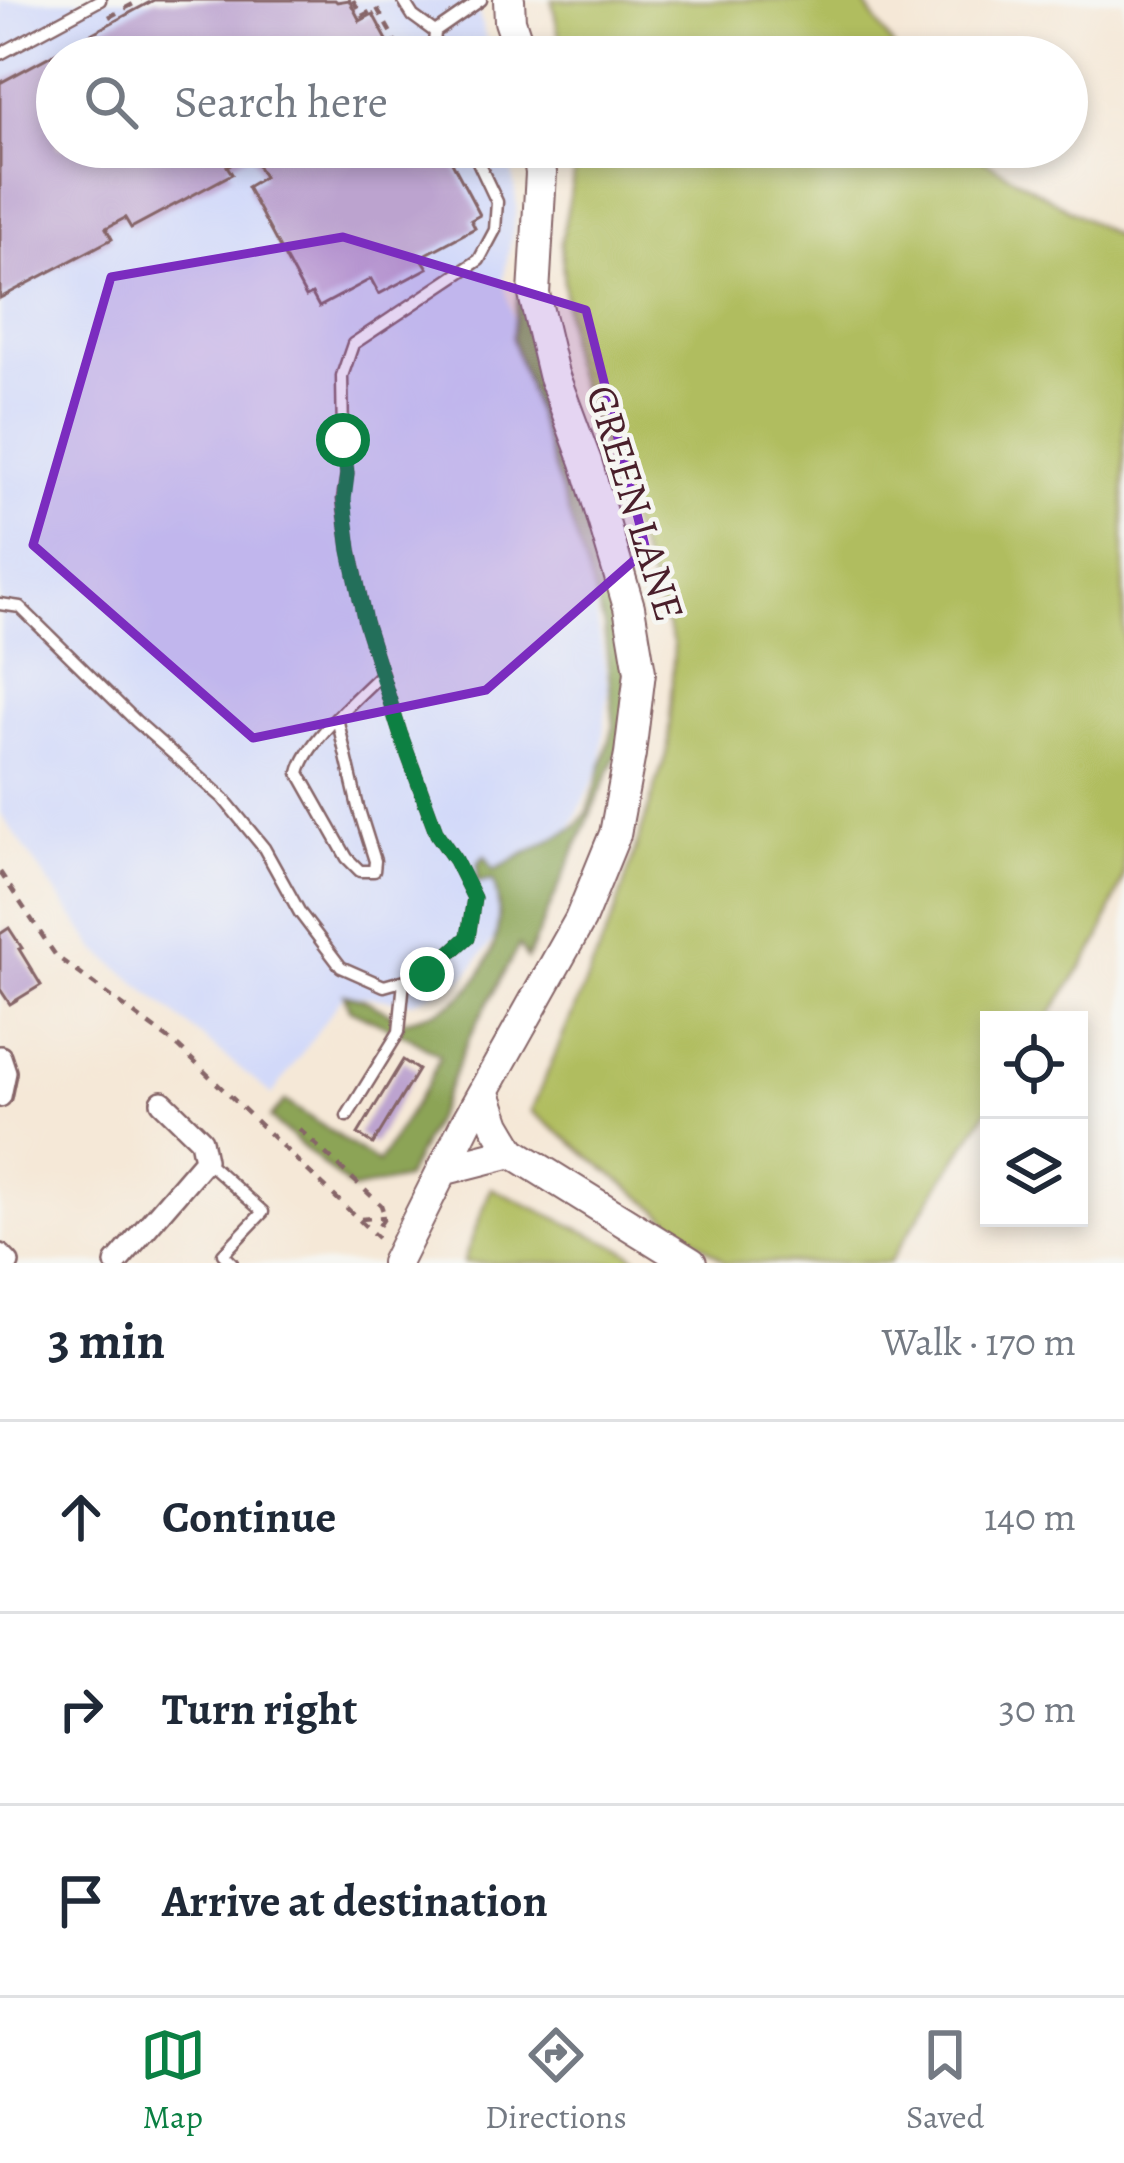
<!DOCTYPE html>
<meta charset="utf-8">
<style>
body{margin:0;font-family:Alegreya,serif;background:#f2f2f3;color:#1f2937}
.controls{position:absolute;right:36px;bottom:36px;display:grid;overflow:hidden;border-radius:0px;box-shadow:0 6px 18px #0003}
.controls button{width:108px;height:108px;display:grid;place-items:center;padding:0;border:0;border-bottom:3px solid #e0e1e3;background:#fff;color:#1f2937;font:60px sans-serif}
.stop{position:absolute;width:36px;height:36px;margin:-27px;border:9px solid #0b8043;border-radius:50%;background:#fff}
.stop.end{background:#0b8043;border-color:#fff;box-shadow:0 3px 12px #0008}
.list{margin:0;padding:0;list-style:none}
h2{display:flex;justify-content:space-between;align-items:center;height:156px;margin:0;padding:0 48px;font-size:51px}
h2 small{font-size:39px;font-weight:400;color:#747a83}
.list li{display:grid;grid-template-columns:78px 1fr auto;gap:36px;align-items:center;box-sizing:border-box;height:192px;padding:0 48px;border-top:3px solid #e0e1e3}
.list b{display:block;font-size:45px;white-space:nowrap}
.list em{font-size:39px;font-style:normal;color:#747a83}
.icon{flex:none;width:66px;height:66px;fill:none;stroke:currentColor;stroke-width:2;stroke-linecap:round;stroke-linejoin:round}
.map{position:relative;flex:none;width:1124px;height:1263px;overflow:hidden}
.search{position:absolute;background:#fff;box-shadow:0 6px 18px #0003;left:36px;right:36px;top:36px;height:132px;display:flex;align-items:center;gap:30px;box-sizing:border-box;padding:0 42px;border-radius:66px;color:#747a83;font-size:45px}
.sheet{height:732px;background:#fff}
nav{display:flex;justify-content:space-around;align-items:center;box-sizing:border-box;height:168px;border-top:3px solid #e0e1e3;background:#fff;font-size:33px;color:#747a83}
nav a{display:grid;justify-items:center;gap:6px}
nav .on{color:#0b8043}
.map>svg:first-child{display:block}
.built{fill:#d2d9f9}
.green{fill:#b0bd5f;stroke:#7d6e45;stroke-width:3}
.forest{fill:#8ca456;stroke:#6b6240;stroke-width:3}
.building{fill:#bca3cf}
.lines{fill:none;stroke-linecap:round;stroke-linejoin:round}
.lane-casing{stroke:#866567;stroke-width:15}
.street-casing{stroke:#866567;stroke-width:26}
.secondary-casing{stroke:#866567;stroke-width:34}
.path{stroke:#866567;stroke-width:4.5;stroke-dasharray:9 9;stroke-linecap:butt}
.lane{stroke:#fff;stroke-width:10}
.street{stroke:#fff;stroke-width:21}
.secondary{stroke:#fff;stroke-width:30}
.route{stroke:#0b8043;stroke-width:15}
.marked{fill:#7b2cbf;fill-opacity:0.2;stroke:#7b2cbf;stroke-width:9;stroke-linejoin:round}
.labels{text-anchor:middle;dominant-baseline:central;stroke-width:9;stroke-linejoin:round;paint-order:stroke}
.street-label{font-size:42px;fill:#4a1f2b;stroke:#f6f6f2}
</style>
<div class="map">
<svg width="1124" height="1263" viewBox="0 0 1124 1263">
<rect width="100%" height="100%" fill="#f6f6f2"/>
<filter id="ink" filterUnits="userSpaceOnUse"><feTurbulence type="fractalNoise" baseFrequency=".00833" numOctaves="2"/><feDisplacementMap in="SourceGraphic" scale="24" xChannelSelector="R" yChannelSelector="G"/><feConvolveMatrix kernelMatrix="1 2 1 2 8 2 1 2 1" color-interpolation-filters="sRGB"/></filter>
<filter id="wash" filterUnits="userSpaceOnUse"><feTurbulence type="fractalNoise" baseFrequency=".004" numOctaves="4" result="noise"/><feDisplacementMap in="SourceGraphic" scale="48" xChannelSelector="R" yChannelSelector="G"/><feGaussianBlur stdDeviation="2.7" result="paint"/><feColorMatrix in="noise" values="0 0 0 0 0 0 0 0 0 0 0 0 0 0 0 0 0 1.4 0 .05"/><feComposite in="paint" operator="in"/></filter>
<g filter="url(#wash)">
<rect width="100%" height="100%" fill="#f5e8d7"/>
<!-- built -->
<path class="built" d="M0 0H475L491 57H57V147H509L517 207 503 281 539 415 590 573 608 689 601 765 556 858 464 978 413 1002 344 994 272 1095 96 949 0 813Z"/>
<!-- green -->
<path class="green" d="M552 0H862L900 57H563Z
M579 147H961L1124 241V875L1099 941 1047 1020H989V1108L889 1263H726L531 1111 614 916 668 748 674 645 569 356 561 242Z
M491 1188 629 1252 641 1263H463Z"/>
<!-- forest -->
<path class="forest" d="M521 278 616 573 628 658 627 731 527 959 519 945 468 1040 439 1110 405 1179 352 1190 270 1118 285 1101 378 1163 429 1081 440 1056 411 1038 349 1009 344 994 363 999 405 1021C416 1017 430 1014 441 1009 487 988 510 926 493 880L477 882 478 863 485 856 494 870 577 826 588 811 614 726 604 625 512 338Z"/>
<g id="blocks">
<!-- building -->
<path class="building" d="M154 0H335L337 2 349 0 360 21 373 14 396 57H57V147H444L480 215 471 220 475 228 421 257 428 268 379 294 371 279 319 307 312 294 306 297 247 187 264 177 251 154 227 166 232 174 131 228 125 218 106 228 112 239 0 298V83Z
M9 928 22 948 19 949 41 985 10 1004 0 989V934Z
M403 1060 418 1070 373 1144 358 1134Z"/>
</g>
</g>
<g filter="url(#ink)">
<use href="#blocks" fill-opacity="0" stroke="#866567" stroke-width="3"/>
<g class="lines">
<!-- lane casing -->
<g class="lane-casing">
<path id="lane" d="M403 0 413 16 435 32 481 0
M0 54 100 0
M433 57 435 32
M0 604 20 607 136 721 223 798 264 848 300 913 341 967 384 986 427 974 468 937 474 898 455 860 437 834 400 733 365 622 350 549 343 499 347 474 343 440 342 376 353 344 479 260 495 230 497 202 471 147
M337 718 358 807 375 861 374 871H360L347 858 299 773C305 743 359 696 382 673
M347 1116 399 1032 404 981
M205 1160 263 1212 223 1254 232 1263"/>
</g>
<!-- street casing -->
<g class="street-casing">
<path id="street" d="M0 1057 5 1072 0 1096
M0 1255 8 1263
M116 1263 205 1160 201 1140 162 1102"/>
</g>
<!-- secondary casing -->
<g class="secondary-casing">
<path id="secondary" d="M509 0 510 21 522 57
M485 1093 496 1125 512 1152 691 1263
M442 1170 512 1152
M396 1263 466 1123 580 920 615 834 630 754 640 672 629 607 586 462 553 374 534 294 541 173 537 147"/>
</g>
<!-- path -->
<path class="path" d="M353 0 362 16 377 8 404 57
M109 17 141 0
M0 872 56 956 179 1047 378 1238
M299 1129 381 1205 385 1217 375 1232
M361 1219 385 1217"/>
<!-- lane -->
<use href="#lane" class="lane"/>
<!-- street -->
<use href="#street" class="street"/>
<!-- secondary -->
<use href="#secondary" class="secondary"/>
</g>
</g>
<g class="lines" filter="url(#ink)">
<!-- route -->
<path class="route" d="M343 440 347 474 344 500 350 550 365 622 400 733 437 834 455 860 474 898 468 937 427 974"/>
</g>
<!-- marked area -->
<path class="marked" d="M343 237 586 310 646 550 486 690 253 738 33 545 111 277Z"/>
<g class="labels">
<!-- street labels -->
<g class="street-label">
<text transform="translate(636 503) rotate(73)">GREEN LANE</text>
</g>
</g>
</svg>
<div class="controls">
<button><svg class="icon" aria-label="locate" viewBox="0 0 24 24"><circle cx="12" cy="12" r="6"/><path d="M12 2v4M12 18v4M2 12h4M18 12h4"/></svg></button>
<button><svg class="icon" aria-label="layers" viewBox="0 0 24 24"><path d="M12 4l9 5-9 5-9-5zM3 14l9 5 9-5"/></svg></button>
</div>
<div class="stop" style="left:343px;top:440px"></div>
<div class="stop end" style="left:427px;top:974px"></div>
<div class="search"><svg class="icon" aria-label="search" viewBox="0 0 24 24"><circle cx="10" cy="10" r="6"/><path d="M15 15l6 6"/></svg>Search here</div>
</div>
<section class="sheet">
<h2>3 min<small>Walk · 170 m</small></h2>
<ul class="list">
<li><svg class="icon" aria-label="ahead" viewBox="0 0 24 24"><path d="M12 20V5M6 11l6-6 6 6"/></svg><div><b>Continue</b></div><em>140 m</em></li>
<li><svg class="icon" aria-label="right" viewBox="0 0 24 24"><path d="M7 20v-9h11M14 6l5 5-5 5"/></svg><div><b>Turn right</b></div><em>30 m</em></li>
<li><svg class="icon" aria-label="arrive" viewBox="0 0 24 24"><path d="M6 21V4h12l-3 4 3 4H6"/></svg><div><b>Arrive at destination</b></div></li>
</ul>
</section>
<nav>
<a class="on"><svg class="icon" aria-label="map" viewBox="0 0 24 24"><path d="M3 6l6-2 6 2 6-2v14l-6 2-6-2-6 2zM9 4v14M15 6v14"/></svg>Map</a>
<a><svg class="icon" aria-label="directions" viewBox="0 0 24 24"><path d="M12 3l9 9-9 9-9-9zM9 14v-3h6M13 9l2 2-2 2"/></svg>Directions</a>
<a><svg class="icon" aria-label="saved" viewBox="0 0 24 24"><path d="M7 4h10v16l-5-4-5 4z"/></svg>Saved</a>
</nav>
